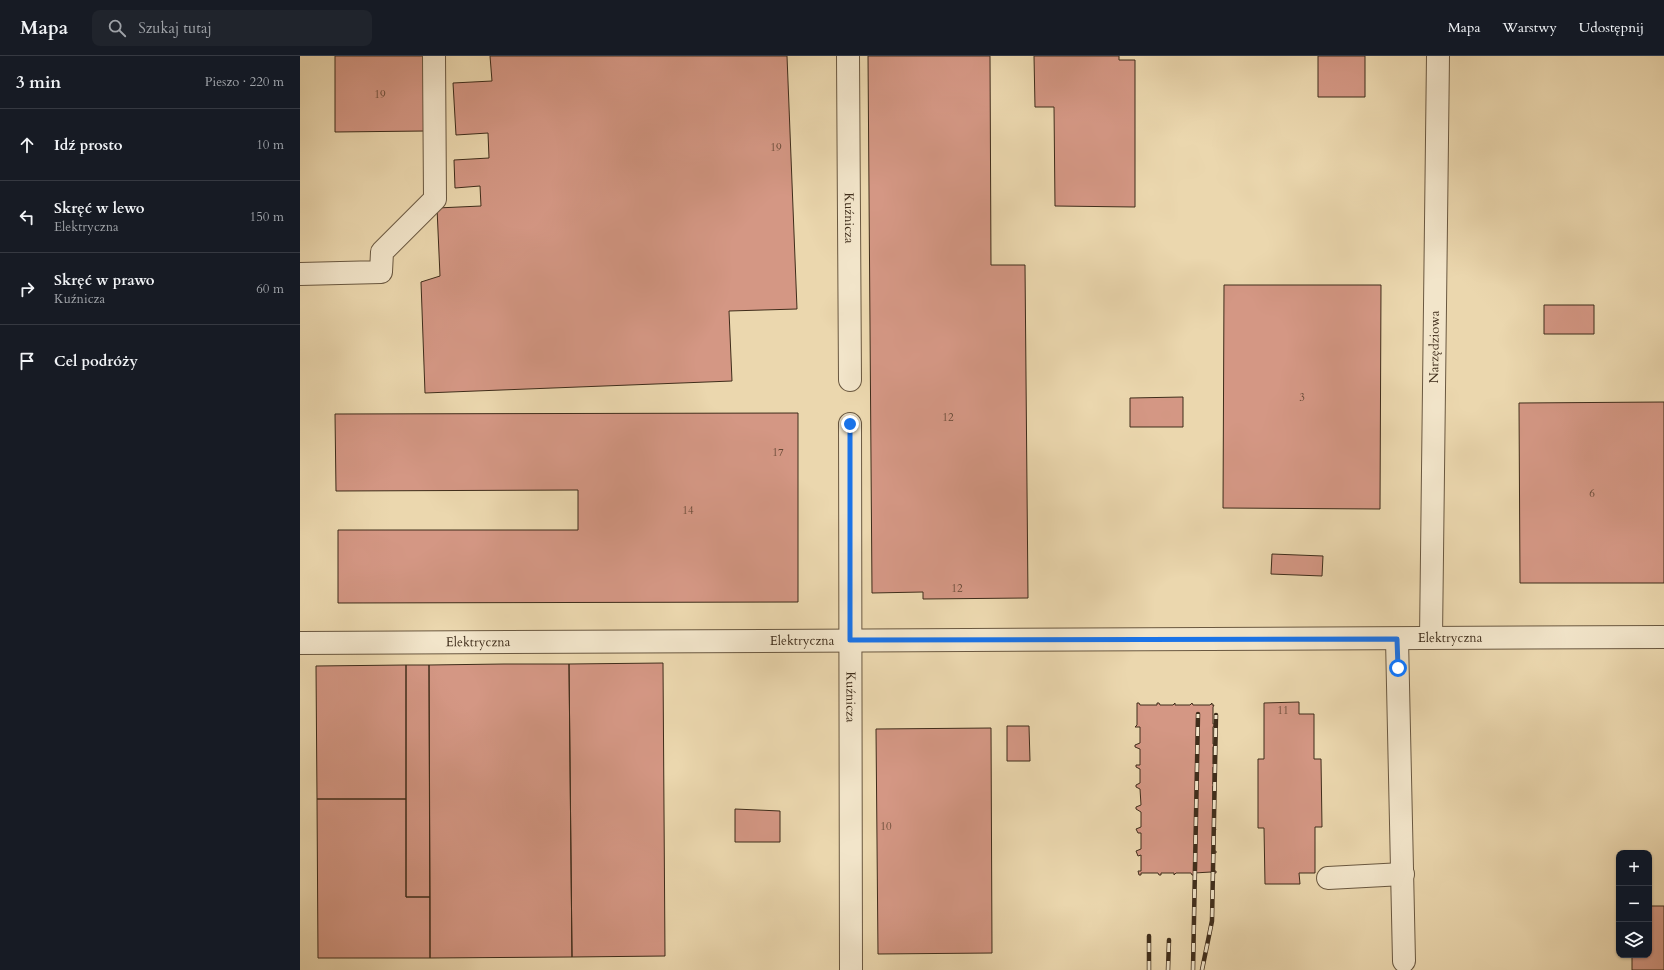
<!DOCTYPE html>
<html lang="pl">
<meta charset="utf-8">
<style>
body{margin:0;font-family:Cardo,serif;background:#20242c;color:#f1f3f6}
.controls{position:absolute;right:12px;bottom:12px;display:grid;overflow:hidden;border-radius:8px;box-shadow:0 1px 3px #0004}
.controls button{width:36px;height:36px;display:grid;place-items:center;padding:0;border:0;border-bottom:1px solid #363941;background:#171b24;color:#f1f3f6;font:20px sans-serif}
.stop{position:absolute;width:12px;height:12px;margin:-9px;border:3px solid #1a73e8;border-radius:50%;background:#fff}
.stop.end{background:#1a73e8;border-color:#fff;box-shadow:0 1px 4px #0008}
.list{margin:0;padding:0;list-style:none}
h2{display:flex;justify-content:space-between;align-items:center;height:52px;margin:0;padding:0 16px;font-size:17px}
h2 small{font-size:13px;font-weight:400;color:#9ea1a6}
.list li{display:grid;grid-template-columns:26px 1fr auto;gap:12px;align-items:center;box-sizing:border-box;height:72px;padding:0 16px;border-top:1px solid #363941}
.list b{display:block;font-size:15px;white-space:nowrap}
.list p{margin:0;font-size:13px;white-space:nowrap;color:#9ea1a6}
.list em{font-size:13px;font-style:normal;color:#9ea1a6}
.icon{flex:none;width:22px;height:22px;fill:none;stroke:currentColor;stroke-width:2;stroke-linecap:round;stroke-linejoin:round}
.map{position:relative;flex:none;width:1364px;height:914px;overflow:hidden}
header{display:flex;align-items:center;gap:24px;box-sizing:border-box;height:56px;padding:0 20px;background:#171b24;border-bottom:1px solid #363941}
header strong{font-size:19px}
nav{display:flex;gap:22px;margin-inline-start:auto;font-size:14px}
.search{width:280px;height:36px;background:#20242c;display:flex;align-items:center;gap:10px;box-sizing:border-box;padding:0 14px;border-radius:8px;color:#9ea1a6;font-size:15px}
main{display:flex}
aside{flex:1;background:#171b24}
.map>svg:first-child{display:block}
.building{fill:#d49784;stroke:#3f2d1b}
.lines{fill:none;stroke-linecap:round;stroke-linejoin:round}
.minor-casing{stroke:#6a5840;stroke-width:24}
.minor{stroke:#f2e5ca;stroke-width:22}
.rail-casing{stroke:#3f2d1b;stroke-width:4.5}
.rail{stroke:#f2e5ca;stroke-width:3;stroke-dasharray:9;stroke-linecap:butt}
.route{stroke:#1a73e8;stroke-width:5}
.labels{text-anchor:middle;dominant-baseline:central;stroke-width:4;stroke-linejoin:round;paint-order:stroke}
.number-label{font-size:11px;fill:#644835}
.street-label{font-size:13px;fill:#3f2d1b;stroke:#f2e5ca}
</style>
<header>
<strong>Mapa</strong>
<div class="search"><svg class="icon" aria-label="search" viewBox="0 0 24 24"><circle cx="10" cy="10" r="6"/><path d="M15 15l6 6"/></svg>Szukaj tutaj</div>
<nav><a>Mapa</a><a>Warstwy</a><a>Udostępnij</a></nav>
</header>
<main>
<aside>
<h2>3 min<small>Pieszo · 220 m</small></h2>
<ul class="list">
<li><svg class="icon" aria-label="ahead" viewBox="0 0 24 24"><path d="M12 20V5M6 11l6-6 6 6"/></svg><div><b>Idź prosto</b></div><em>10 m</em></li>
<li><svg class="icon" aria-label="left" viewBox="0 0 24 24"><path d="M17 20v-9H6M10 6l-5 5 5 5"/></svg><div><b>Skręć w lewo</b><p>Elektryczna</p></div><em>150 m</em></li>
<li><svg class="icon" aria-label="right" viewBox="0 0 24 24"><path d="M7 20v-9h11M14 6l5 5-5 5"/></svg><div><b>Skręć w prawo</b><p>Kuźnicza</p></div><em>60 m</em></li>
<li><svg class="icon" aria-label="arrive" viewBox="0 0 24 24"><path d="M6 21V4h12l-3 4 3 4H6"/></svg><div><b>Cel podróży</b></div></li>
</ul>
</aside>
<div class="map">
<svg width="1364" height="914" viewBox="0 0 1364 914">
<rect width="100%" height="100%" fill="#ebd7ae"/>
<filter id="stains"><feTurbulence type="fractalNoise" baseFrequency=".005" numOctaves="4"/><feColorMatrix values="0 0 0 0 .2 0 0 0 0 .09 0 0 0 0 .02 0 0 0 .5 -.17"/></filter>
<radialGradient id="worn" r=".72"><stop offset=".6" stop-color="#630" stop-opacity="0"/><stop offset="1" stop-color="#630" stop-opacity=".3"/></radialGradient>
<!-- building -->
<path class="building" d="M35 0H124L125 75 35 76Z
M190 0H487L497 253 429 255 432 325 125 337 121 226 140 220 137 152 181 150 180 130 155 132 154 104 189 102 188 77 156 79 153 27 192 25Z
M568 0H690L691 209H725L728 542 623 543V536L572 537Z
M734 0H819V4H835V151L755 150 754 51H735Z
M1018 0H1065V41H1018Z
M924 229H1081L1080 453 923 452Z
M1244 249H1294V278H1244Z
M883 341V371H830V342Z
M1364 346V527H1220L1219 347Z
M498 357V546L38 547V474H278V434L36 435 35 358Z
M972 498 1023 500 1022 520 971 518Z
M363 607 365 900 272 901 269 608Z
M204 608H269L272 901 130 902 129 609Z
M106 609H129L130 841H106Z
M106 609V743H17L16 610Z
M999 646V658H1014V703H1021L1022 771H1015V817H999L1000 828H965L964 772H958V703H964V647Z
M837 647H839L840 649H857V647H859L860 649H873L875 647V649H890L892 647 893 649H910L912 647V649H914L913 651V668H915L913 671V688H915L913 691V708L915 709V711H913V728H915V730H913V750H915L913 753V772L916 773 915 775 914 774V795H916V797H914L913 815H916V817H914V819H912L911 816 894 817V819H892L891 817H876L874 819V817H861V819H859L858 817H841V819H839L838 815H841V799L838 800 836 795 841 793V777H838L836 773 841 771V756L836 753V751L841 749 840 733 836 731V729L840 727V713L836 711V709H840V693L835 691V689L840 687V671H835L837 669Z
M707 670H729L730 705H707Z
M691 672 692 897 578 898 576 673Z
M17 743H106V841H130V902H18Z
M435 753 480 755V786H435Z
M1349 850H1364V914H1332V899H1349Z"/>
<g class="lines">
<!-- minor casing -->
<g class="minor-casing">
<g id="minor">
<path id="s1" d="M548 0 550 324"/>
<path d="M0 218 81 216 82 196 135 143 134 0"/>
<path id="s2" d="M550 368 551 914"/>
<path id="s3" d="M1131 582 1138 0"/>
<path d="M1097 583 1104 905"/>
<path id="s4" d="M0 587 1364 581"/>
<path d="M1028 822 1103 818"/>
</g>
</g>
<!-- minor -->
<use href="#minor" class="minor"/>
<!-- rail casing -->
<g class="rail-casing">
<path id="rail" d="M849 914V880
M868 914 869 884
M893 914 898 658
M902 914 912 865 916 659"/>
</g>
<!-- rail -->
<use href="#rail" class="rail"/>
</g>
<g class="lines">
<!-- route -->
<path class="route" d="M550 368V584L1097 583 1098 612"/>
</g>
<g class="labels">
<!-- number labels -->
<g class="number-label">
<text x="80" y="38">19</text>
<text x="476" y="91">19</text>
<text x="1002" y="341">3</text>
<text x="648" y="361">12</text>
<text x="478" y="396">17</text>
<text x="1292" y="437">6</text>
<text x="388" y="454">14</text>
<text x="657" y="532">12</text>
<text x="983" y="654">11</text>
<text x="586" y="770">10</text>
</g>
<!-- street labels -->
<g class="street-label">
<text stroke="none"><textPath href="#s1" startOffset="162">Kuźnicza</textPath></text>
<text stroke="none"><textPath href="#s3" startOffset="291">Narzędziowa</textPath></text>
<text stroke="none"><textPath href="#s4" startOffset="1150">Elektryczna</textPath></text>
<text stroke="none"><textPath href="#s4" startOffset="502">Elektryczna</textPath></text>
<text stroke="none"><textPath href="#s4" startOffset="178">Elektryczna</textPath></text>
<text stroke="none"><textPath href="#s2" startOffset="273">Kuźnicza</textPath></text>
</g>
</g>
<rect width="100%" height="100%" filter="url(#stains)"/>
<rect width="100%" height="100%" fill="url(#worn)"/>
</svg>
<div class="controls">
<button>+</button>
<button>−</button>
<button><svg class="icon" aria-label="layers" viewBox="0 0 24 24"><path d="M12 4l9 5-9 5-9-5zM3 14l9 5 9-5"/></svg></button>
</div>
<div class="stop" style="left:1098px;top:612px"></div>
<div class="stop end" style="left:550px;top:368px"></div>
</div>
</main>
